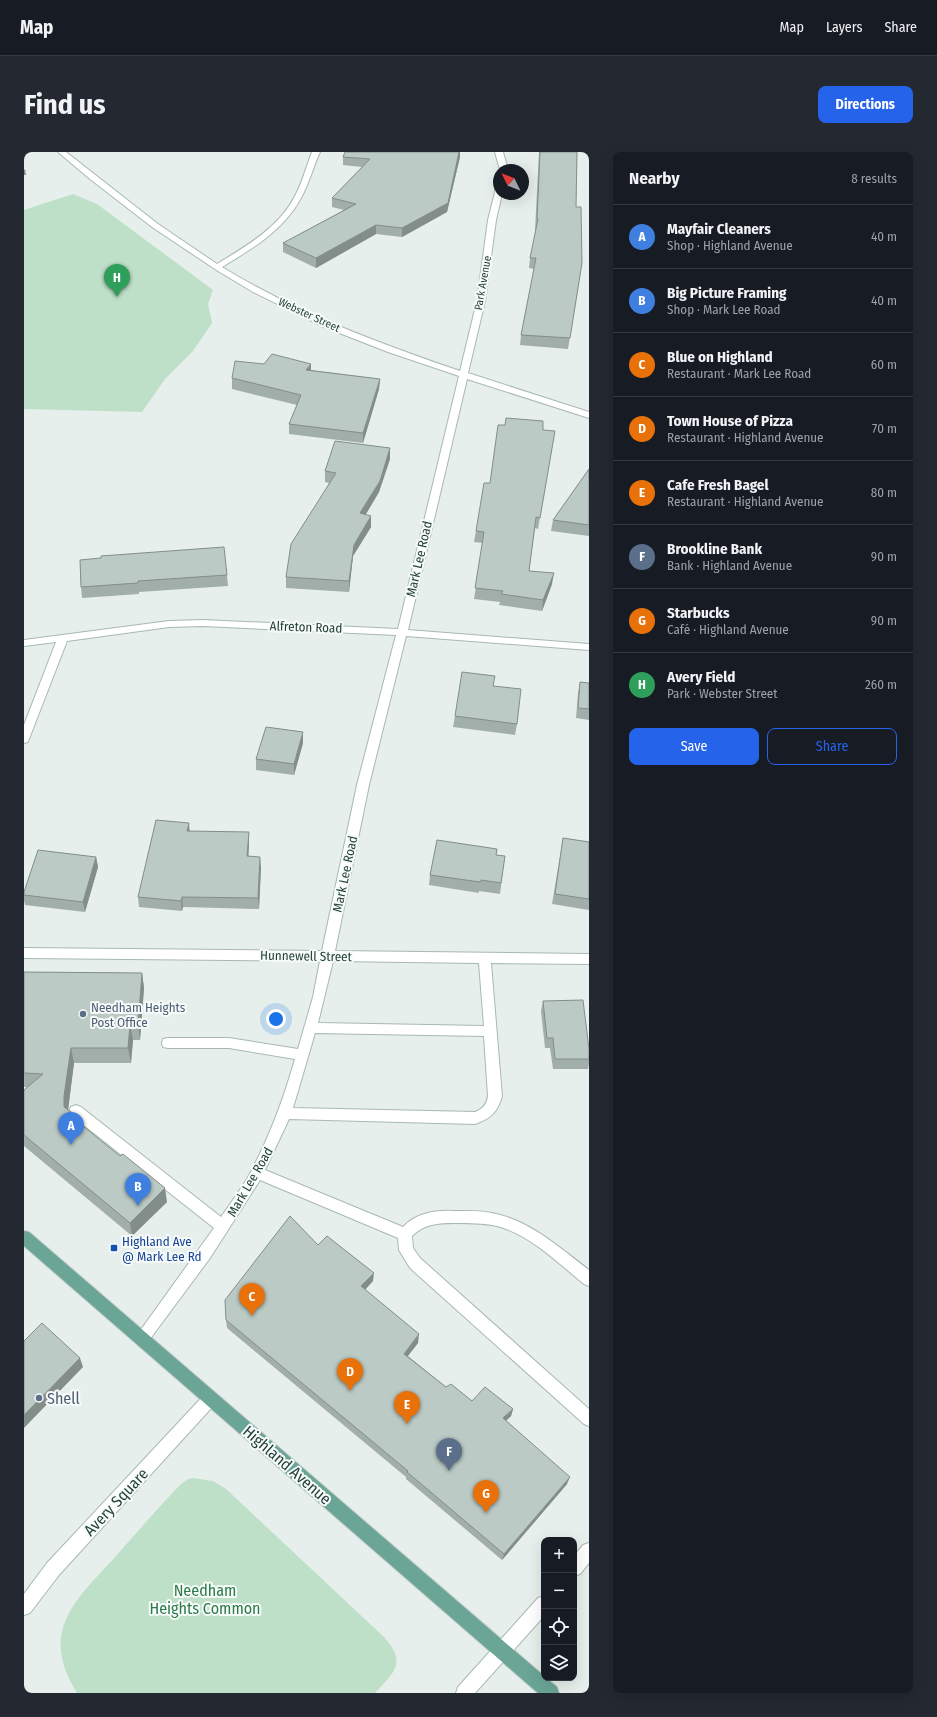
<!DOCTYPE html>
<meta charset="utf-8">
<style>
body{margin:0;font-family:"Fira Sans Condensed",sans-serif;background:#242831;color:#f1f3f6}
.controls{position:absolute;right:12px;bottom:12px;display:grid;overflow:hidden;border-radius:8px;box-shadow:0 4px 16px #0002}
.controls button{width:36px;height:36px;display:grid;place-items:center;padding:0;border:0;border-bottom:1px solid #363941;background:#171b24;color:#f1f3f6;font:20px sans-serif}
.compass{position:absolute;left:469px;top:12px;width:36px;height:36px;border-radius:50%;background:#171b24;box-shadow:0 4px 16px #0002;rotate:313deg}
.you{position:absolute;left:252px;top:867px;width:14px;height:14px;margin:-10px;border:3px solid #fff;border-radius:50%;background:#1a73e8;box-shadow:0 0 0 6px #1a73e833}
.badge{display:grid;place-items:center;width:26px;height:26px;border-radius:50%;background:#2563eb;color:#fff;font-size:13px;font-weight:700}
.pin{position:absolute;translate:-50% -33px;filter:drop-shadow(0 1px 2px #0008)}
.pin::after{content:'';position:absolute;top:21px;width:14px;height:12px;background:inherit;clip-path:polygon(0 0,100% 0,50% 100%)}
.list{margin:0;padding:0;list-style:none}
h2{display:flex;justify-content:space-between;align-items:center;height:52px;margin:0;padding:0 16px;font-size:17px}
h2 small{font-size:13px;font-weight:400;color:#9ea1a6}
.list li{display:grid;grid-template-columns:26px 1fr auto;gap:12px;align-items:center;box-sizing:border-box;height:64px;padding:0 16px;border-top:1px solid #363941}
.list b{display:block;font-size:15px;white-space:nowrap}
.list p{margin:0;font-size:13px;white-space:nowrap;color:#9ea1a6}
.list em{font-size:13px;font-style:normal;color:#9ea1a6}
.actions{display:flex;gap:8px;padding:12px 16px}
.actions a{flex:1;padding:9px 0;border:1px solid #2563eb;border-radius:8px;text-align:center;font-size:14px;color:#2563eb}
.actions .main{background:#2563eb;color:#fff}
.icon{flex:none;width:22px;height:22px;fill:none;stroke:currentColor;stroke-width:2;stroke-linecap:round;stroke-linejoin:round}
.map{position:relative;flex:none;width:565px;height:1541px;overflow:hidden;border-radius:8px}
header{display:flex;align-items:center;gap:24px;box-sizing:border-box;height:56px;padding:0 20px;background:#171b24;border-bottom:1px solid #363941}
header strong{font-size:19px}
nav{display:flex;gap:22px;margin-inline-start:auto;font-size:14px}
.intro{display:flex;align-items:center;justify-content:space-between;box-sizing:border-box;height:96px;padding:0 24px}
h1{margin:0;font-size:28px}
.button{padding:10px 18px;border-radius:8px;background:#2563eb;color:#fff;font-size:14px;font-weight:700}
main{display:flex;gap:24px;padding:0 24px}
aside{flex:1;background:#171b24;border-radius:8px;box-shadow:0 4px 16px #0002}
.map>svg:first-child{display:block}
.green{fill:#bfe0c8}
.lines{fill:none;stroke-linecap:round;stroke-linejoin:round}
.minor-casing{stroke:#a8b8b2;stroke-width:2}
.major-casing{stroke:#c2cac8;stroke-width:2}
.minor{fill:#fff;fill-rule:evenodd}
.major{fill:#6aa596;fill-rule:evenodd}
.wall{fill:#a1aea9}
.shaded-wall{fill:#838d89}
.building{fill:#bbcac4;stroke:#838d89}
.service-dot{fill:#5c6f8a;stroke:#f7fbf9;stroke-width:1.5}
.transit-dot{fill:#1a4fb4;stroke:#f7fbf9;stroke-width:1.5}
.labels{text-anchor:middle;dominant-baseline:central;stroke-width:4;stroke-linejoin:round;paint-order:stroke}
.far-street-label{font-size:11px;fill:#24423a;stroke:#f7fbf9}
.street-label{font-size:13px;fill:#24423a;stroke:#f7fbf9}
.service-label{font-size:13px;fill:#4e5e75;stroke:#f7fbf9;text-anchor:start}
.transit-label{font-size:13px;fill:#164399;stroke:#f7fbf9;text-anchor:start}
.near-service-label{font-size:16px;fill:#4e5e75;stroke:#f7fbf9;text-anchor:start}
.near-street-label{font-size:16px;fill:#24423a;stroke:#f7fbf9}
.near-park-label{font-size:16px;fill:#2d7a4b;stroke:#f7fbf9}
</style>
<header>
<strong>Map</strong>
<nav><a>Map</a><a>Layers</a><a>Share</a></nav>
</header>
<div class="intro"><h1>Find us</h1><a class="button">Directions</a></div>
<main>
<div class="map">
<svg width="565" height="1541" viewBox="0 0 565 1541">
<rect width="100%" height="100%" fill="#e6efeb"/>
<!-- green -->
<path class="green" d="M49 42 73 52 189 138 184 152 188 171 169 199 141 227 118 260 0 257V58Z
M169 1326 189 1329 202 1337 360 1485C383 1511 371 1519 351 1541H53C14 1478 52 1448 92 1404 113 1380 134 1356 156 1333L164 1327Z"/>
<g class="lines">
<!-- minor casing -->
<g class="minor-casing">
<path id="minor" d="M34 0H42L134 72 193 112C221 95 254 76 270 46 278 32 282 15 288 0H296C289 15 285 32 277 46 260 78 228 97 198 115 273 161 354 191 436 219L453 149 464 68 472 36H475V42H478L472 68 461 149 444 221 565 260V266L443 227 384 478 565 492V498L382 484 345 633 311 799 565 802V812L467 811 478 944C474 960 466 967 451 972L265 967 241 1018 379 1075C392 1061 412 1058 430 1059 444 1059 458 1058 472 1062 508 1070 536 1096 565 1118V1134L560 1132C534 1111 507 1083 473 1074 460 1071 445 1071 431 1071 414 1071 400 1072 388 1084L389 1096 396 1106 565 1257V1274L560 1272 386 1116 375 1098 374 1086 236 1028 186 1106 123 1191 118 1193 113 1191 111 1186 190 1076 47 963 45 959 47 955 52 953 57 955 197 1065C206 1052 215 1040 223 1027 244 989 259 949 271 907L205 896H144L139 895 138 891 139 887 144 886H205L274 897 289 845 296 809 0 806V796L298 799 333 633 372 483 179 474 145 475 43 489 5 587 4 590 0 591V573L32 490 0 494V488L145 469 179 468 374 477 435 224 364 200 300 175 229 140 194 119 128 75 66 27ZM309 809 455 811 460 874 294 871ZM291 881 460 884 464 944C463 952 459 957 451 960L269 956Z
M471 0H479L484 18H476Z
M186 1240 191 1242 193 1247 191 1252 35 1423 6 1461 0 1463V1442L23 1411 181 1242Z
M565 1391V1411L556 1422 550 1424V1404L559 1393Z
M520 1444V1464L451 1541H432L434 1535 514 1446Z"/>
</g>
<!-- major casing -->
<g class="major-casing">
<path id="major" d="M0 1079 5 1080 520 1524V1526H522L533 1535 535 1541H514L0 1094Z"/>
</g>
<!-- minor -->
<use href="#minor" class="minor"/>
<!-- major -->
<use href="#major" class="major"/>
</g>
<!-- wall -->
<path class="wall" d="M515 0H553L552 55 558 111 544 197 496 193 497 183 510 117 505 116 506 106 512 78H511Z
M319 5H436L423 60 378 85 352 82 292 116 259 100V91L320 58 308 55V46L338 15 319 13Z
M287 218 356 227 355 237 339 291 265 282V272L273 253 208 237V226Z
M531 279 514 377 511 376 505 419 528 432 518 459 475 453 476 450 450 447 459 391 450 390 452 379 466 331Z
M366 307 355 340 342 362 347 375 329 404 325 440 262 436V425L305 331 301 330V319Z
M565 317V384L527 379 529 368Z
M56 408 203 423 204 434 115 440V442L58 446 57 435Z
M556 530 565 531V568L552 566 554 541Z
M469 534 493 572 491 583 429 575 431 564Z
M279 591 270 623 232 618V607Z
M166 679 225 691 224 704 237 715 235 757 159 755 158 759 115 755 114 745Z
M539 686 565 690V758L528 752Z
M473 697 472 703 481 704 476 742 455 739V741L405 733 406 723Z
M72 705 74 715 61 760 1 753 0 748V740Z
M0 820 118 821 120 836 116 888H109L107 911H50L44 958 50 962 51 967 143 1050 108 1084 0 994V938L3 935H0Z
M519 849 565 897V912L564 917H529L526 896H521L517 859Z
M294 1093 349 1129 341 1138 394 1191 384 1204 422 1235 448 1249 489 1257 487 1264 482 1269 543 1332 478 1408 382 1327V1325L203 1176 202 1168Z"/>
<!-- shaded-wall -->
<path class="shaded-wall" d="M435 0H436V5L423 60 378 85V76Z
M1 17 2 23H0V18Z
M352 73V82L292 116V106Z
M287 212V222L282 218Z
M356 227 355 237 339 291V281Z
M366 296V307L355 340 336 372V361Z
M347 364V375L329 404 325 440V429L330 393Z
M530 421 528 432 518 459 519 448Z
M279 580V591L270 623V612Z
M165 671 166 682 163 679Z
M225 680V691L224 715 223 704Z
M72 705 74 715 61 760 59 750Z
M236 705 237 715 235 757 234 746Z
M158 745 159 755 158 759 157 749Z
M118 821 120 836 116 888 114 873Z
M106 873 109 888 107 911 104 896Z
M47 896 50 911 44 958 40 955V944Z
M141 1036 143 1050 108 1084 106 1071Z
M350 1121 349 1129 336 1143 337 1134Z
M395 1182 394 1191 379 1210 380 1202Z
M56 1206 59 1215 0 1276V1263Z
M489 1257 487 1264 477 1273 479 1266Z
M546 1325 543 1332 478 1408 480 1402Z"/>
<!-- building -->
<path class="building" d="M321 0H435L424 51 378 76 352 73 292 106 259 91 332 52 308 46 346 7 319 5Z
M516 0H553L552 55H557L558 111 546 186 497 183 512 106H506L514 67H513Z
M248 202 287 212 282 218 356 227 339 281 265 272 277 243 208 226 211 209 240 212Z
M482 266 519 269V278L531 279 516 366 512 365 505 419 530 421 519 448 477 442 479 439 451 436 460 380 452 379 460 331H466L474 273H481Z
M311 289 366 296 356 329 336 361 347 364 330 393 325 429 262 425 267 392 312 321 301 319Z
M565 317V373L529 368Z
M200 395 203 423 114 429V431L57 435 56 408 77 406V404Z
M438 520 471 524 469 534 497 537 493 572 431 564Z
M556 530 565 531V557L554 556Z
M242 575 279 580 270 612 232 607Z
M132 668 165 671 163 679 225 680 223 704 236 705 234 746 158 745 157 749 114 745Z
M539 686 565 690V747L531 742Z
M413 688 473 697 472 703 481 704 477 731 457 728 456 730 406 723Z
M14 698 72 705 59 750 0 743V740Z
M0 820 118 821 114 873H106L104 896H47L40 944V955L50 962 48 965 96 1004 99 1002 141 1036 106 1071 0 983V938L19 922 0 921Z
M559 848 565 897V907H531L529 886H523L519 849Z
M266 1064 294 1093 303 1084 350 1121 337 1134 395 1182 380 1202 422 1235 427 1232 448 1249 461 1235 489 1257 479 1266 546 1325 480 1402 383 1320 384 1319 202 1168 201 1148Z
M18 1171 56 1206 0 1263V1189Z"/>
<!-- markers -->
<g class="service-dot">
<circle cx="59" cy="862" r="4"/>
<circle cx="15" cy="1246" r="4"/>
</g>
<rect class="transit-dot" x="86" y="1092" width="8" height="8" rx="2"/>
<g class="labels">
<!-- far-street labels -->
<g class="far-street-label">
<text transform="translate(459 131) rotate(-80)">Park Avenue</text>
<text transform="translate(285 163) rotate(25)">Webster Street</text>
</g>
<!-- street labels -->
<g class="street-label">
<text transform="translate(395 407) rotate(-77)">Mark Lee Road</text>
<text transform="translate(282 475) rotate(2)">Alfreton Road</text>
<text transform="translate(321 722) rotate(-78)">Mark Lee Road</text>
<text transform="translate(282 804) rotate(1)">Hunnewell Street</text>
<text transform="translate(226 1030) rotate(-60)">Mark Lee Road</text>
</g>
<!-- service labels -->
<g class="service-label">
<text x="67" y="855">Needham Heights<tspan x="67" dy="15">Post Office</tspan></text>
</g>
<!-- transit labels -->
<g class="transit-label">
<text x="98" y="1089">Highland Ave<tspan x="98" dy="15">@ Mark Lee Rd</tspan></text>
</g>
<!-- near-service labels -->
<g class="near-service-label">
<text x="23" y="1246">Shell</text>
</g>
<!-- near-street labels -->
<g class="near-street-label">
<text transform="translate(263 1313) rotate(41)">Highland Avenue</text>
<text transform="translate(92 1350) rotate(-47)">Avery Square</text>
</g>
<!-- near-park labels -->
<g class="near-park-label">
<text x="181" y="1438">Needham<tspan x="181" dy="18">Heights Common</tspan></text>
</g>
</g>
</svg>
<div class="controls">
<button>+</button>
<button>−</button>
<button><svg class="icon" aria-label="locate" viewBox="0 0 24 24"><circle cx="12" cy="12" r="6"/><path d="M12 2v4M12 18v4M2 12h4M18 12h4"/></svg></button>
<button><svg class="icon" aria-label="layers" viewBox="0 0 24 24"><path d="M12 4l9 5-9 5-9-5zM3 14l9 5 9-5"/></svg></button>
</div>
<svg class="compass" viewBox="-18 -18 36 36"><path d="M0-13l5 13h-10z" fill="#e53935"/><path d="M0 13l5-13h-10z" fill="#9ea1a6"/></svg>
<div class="you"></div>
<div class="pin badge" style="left:47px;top:993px;background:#3f7fe0">A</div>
<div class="pin badge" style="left:114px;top:1054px;background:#3f7fe0">B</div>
<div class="pin badge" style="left:228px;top:1164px;background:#e8710a">C</div>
<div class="pin badge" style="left:326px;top:1239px;background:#e8710a">D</div>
<div class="pin badge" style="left:383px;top:1272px;background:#e8710a">E</div>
<div class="pin badge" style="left:425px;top:1319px;background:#5c6f8a">F</div>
<div class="pin badge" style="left:462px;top:1361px;background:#e8710a">G</div>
<div class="pin badge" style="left:93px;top:145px;background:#2e9e5b">H</div>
</div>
<aside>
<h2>Nearby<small>8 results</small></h2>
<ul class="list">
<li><span class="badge" style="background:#3f7fe0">A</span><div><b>Mayfair Cleaners</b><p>Shop · Highland Avenue</p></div><em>40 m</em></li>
<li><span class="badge" style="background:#3f7fe0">B</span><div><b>Big Picture Framing</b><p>Shop · Mark Lee Road</p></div><em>40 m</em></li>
<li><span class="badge" style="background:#e8710a">C</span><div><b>Blue on Highland</b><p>Restaurant · Mark Lee Road</p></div><em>60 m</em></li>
<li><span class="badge" style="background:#e8710a">D</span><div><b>Town House of Pizza</b><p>Restaurant · Highland Avenue</p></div><em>70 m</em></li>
<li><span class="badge" style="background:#e8710a">E</span><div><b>Cafe Fresh Bagel</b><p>Restaurant · Highland Avenue</p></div><em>80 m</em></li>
<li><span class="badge" style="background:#5c6f8a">F</span><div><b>Brookline Bank</b><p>Bank · Highland Avenue</p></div><em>90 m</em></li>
<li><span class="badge" style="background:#e8710a">G</span><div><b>Starbucks</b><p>Café · Highland Avenue</p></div><em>90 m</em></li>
<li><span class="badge" style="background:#2e9e5b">H</span><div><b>Avery Field</b><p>Park · Webster Street</p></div><em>260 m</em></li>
</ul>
<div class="actions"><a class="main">Save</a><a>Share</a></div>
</aside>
</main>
